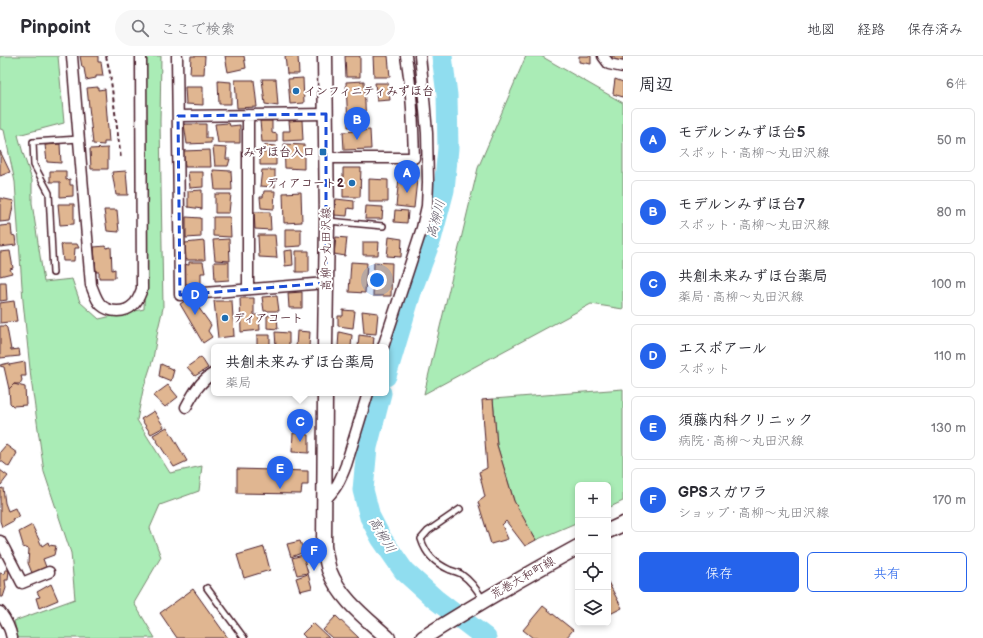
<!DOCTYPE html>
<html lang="ja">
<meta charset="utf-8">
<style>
body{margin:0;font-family:"Balsamiq Sans","Klee One",sans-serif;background:#f7f7f7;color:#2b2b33}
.controls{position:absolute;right:12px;bottom:12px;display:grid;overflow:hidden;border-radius:6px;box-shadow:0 2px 6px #0003}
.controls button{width:36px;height:36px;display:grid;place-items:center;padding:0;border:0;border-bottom:1px solid #e1e1e2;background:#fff;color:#2b2b33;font:20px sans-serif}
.you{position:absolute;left:377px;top:224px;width:14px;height:14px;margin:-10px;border:3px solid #fff;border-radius:50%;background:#1a73e8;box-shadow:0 0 0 6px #1a73e833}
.badge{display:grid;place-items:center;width:26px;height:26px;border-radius:50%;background:#2563eb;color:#fff;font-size:13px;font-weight:700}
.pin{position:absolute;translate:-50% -33px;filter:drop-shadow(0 1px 2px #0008)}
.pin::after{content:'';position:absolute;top:21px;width:14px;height:12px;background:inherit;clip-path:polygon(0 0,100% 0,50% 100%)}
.popup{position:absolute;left:211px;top:288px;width:178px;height:52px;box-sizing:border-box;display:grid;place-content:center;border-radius:6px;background:#fff;filter:drop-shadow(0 1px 3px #0005);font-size:13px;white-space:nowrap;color:#7c7c81}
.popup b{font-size:15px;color:#2b2b33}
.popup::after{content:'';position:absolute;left:50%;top:100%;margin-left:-8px;border:8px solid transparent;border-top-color:#fff}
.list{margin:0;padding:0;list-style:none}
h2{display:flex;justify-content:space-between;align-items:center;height:52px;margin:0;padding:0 16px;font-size:17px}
h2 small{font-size:13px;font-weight:400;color:#7c7c81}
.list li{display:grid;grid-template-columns:26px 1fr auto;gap:12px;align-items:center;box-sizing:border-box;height:64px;margin:0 8px 8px;padding:0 8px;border:1px solid #e1e1e2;border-radius:6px}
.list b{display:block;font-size:15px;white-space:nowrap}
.list p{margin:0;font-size:13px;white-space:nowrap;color:#7c7c81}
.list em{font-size:13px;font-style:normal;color:#7c7c81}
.actions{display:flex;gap:8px;padding:12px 16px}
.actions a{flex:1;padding:9px 0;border:1px solid #2563eb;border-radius:6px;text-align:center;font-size:14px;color:#2563eb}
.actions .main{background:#2563eb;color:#fff}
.icon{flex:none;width:22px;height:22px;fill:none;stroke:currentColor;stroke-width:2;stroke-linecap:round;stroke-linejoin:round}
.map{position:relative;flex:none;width:623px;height:582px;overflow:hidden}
header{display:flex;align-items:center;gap:24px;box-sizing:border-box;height:56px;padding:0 20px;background:#fff;border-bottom:1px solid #e1e1e2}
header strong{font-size:19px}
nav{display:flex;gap:22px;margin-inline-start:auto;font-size:14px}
.search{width:280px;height:36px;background:#f7f7f7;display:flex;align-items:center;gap:10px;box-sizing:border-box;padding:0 14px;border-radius:22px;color:#7c7c81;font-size:15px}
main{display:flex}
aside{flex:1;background:#fff}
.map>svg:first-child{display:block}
.green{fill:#aaecb6;stroke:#7a8670}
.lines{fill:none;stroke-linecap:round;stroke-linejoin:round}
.river{stroke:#90ddef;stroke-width:21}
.building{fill:#e0b691;stroke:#4a1f2b}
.lane-casing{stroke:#4a1f2b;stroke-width:8}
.street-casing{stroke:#4a1f2b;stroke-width:13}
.secondary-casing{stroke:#4a1f2b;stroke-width:17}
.path{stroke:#4a1f2b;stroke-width:2;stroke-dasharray:4 3;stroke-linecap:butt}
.lane{stroke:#fff;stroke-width:5}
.street{stroke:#fff;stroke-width:10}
.secondary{stroke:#fff;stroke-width:14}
.marked{fill:none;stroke:#1d4ed8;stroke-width:3;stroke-dasharray:8 5;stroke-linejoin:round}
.poi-dot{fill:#1f6fb2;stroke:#fff;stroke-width:1.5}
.labels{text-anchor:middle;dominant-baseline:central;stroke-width:4;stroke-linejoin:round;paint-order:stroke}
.poi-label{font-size:12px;font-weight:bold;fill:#4a1f2b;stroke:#fff;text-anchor:start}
.street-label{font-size:12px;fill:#4a1f2b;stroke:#fff}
.water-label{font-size:13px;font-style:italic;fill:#5f5866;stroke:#fff}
</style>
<header>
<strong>Pinpoint</strong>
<div class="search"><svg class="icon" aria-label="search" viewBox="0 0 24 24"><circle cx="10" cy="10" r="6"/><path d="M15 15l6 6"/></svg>ここで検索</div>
<nav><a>地図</a><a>経路</a><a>保存済み</a></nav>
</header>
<main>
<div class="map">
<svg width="623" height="582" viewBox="0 0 623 582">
<rect width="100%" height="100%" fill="#fff"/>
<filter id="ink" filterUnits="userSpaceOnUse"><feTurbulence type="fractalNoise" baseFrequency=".025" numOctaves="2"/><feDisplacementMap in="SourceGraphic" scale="8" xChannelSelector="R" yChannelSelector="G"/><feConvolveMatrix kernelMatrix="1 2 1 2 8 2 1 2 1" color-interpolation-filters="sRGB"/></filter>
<g filter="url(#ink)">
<!-- green -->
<path class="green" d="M0 0H58L64 67 18 79 23 97 32 124V147L44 226 72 223 80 246 99 263 144 253 146 186V0H161L160 66 163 252 158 273 153 303 143 334 137 364 170 417 202 410 199 435 160 449 150 472 161 501 134 547 155 582H18L14 565 75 543 71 497 44 416 31 323 23 245 15 126 4 74 0 73Z
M526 0H541L623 47V253L591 248 424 338 478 112Z
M623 333V445L608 452V429H578V466L536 484 515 448 497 389 493 343Z"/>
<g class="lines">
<!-- river -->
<path class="river" d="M386 320 412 233 431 183 444 134 448 92 447 39 442 0
M381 337 367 391 363 434 370 461 381 482 404 515 435 543 486 582"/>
</g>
<!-- building -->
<path class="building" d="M80 0H98V6H101L103 20H96V22L86 24 84 12 82 11Z
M191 0H205L204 18H190Z
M225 0H244L246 12 228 16Z
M285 0H298L299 18H287Z
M345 0H360V21H346Z
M373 0H388L390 21H374Z
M579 0H591V8L579 6Z
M612 0H623V6L612 5Z
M303 22 304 47 290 48 288 23Z
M262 23H276L278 50 265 48Z
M615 23 623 26V41L613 38Z
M235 24H254L257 51 237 52Z
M218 25 231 26V48H219Z
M364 25 366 70 348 71 346 26Z
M375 27H388L390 44 377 45Z
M98 31V34L105 33 109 86H104V89L93 88 87 32Z
M185 31H203V49L186 48Z
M302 64 303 84 283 85V75H290L289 65Z
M260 65H272V77L277 78V86H262Z
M229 67 230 70 240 69V87H218L215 68Z
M184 68H206V82H211V87L187 88Z
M370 74 371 93 344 94 343 76Z
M60 88 61 107 47 106 45 89Z
M284 88 304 89V113L285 112Z
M265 89 276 90V109H260V96L265 97Z
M213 91 227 92 226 103H230L228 110H215Z
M108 92V113H91L90 93Z
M210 94 211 111H185L183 95Z
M0 95 10 116 0 120Z
M343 112H361L360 141H343Z
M213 114 231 115 232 134H215Z
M262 114H275V131L260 130Z
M50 115H66V124L70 123V129H73V140L60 141V126H50Z
M126 115 128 139H116L112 116Z
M188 116H203V131L190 132Z
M399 122 417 124 414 152 396 150Z
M369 123 388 124V146H369Z
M202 134V153L188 151V135Z
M264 135H275L274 153 261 152 260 141H263Z
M301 136 302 166 284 167 283 137Z
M215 138H231L229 157H215Z
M0 142 14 145 10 165 0 166Z
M336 143 354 145V153L348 152 347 160 334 159Z
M58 148H74V168L60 169Z
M366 150 383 151 382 163H365Z
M104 154H117L119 176 107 175Z
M395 154 408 155 407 167 394 166Z
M254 156H270L271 174 255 173Z
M186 161 201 162V181L186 182Z
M213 161H230L231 181 213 180Z
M11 169 12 179 15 180 16 189 0 191V170Z
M285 173H301V190L285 191Z
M258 179H275L277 202 259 201Z
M336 181 347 182 345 200 334 198Z
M389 181 402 183 401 201 387 200Z
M229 183 230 205 215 204 213 184Z
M204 185 205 204H186L185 187Z
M363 186H379L378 199H363Z
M61 188H77L79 192H75L74 205H63Z
M106 190V192L111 191 112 214 115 213V222H99V216H96L94 191Z
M292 194 293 209 285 210 284 195Z
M10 195 13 212 10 213 12 217 0 220V196Z
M296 195H309V216H296Z
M189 206H203L205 217H201V228H185L183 208 189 209Z
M214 206H229V224L215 225Z
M351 206 367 207 365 237 349 236Z
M374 206 392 207 391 240H373Z
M0 226H6L7 244 0 245Z
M302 236V252H289L288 237Z
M277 240 279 255H264L262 241Z
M191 241 211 269 208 275 212 281 203 287 180 248Z
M240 242H254V259H259L260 274 241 276Z
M14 245 17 265 0 267V247Z
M214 245H232L234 280 218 282Z
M343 254 355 255 353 272 338 270V260H343Z
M362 255 378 257 376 278 364 277Z
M267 259 277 260 278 273 267 272Z
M0 270H5L7 272 11 294 19 293 20 300 0 302Z
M297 275 310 276 309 291H296Z
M275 276 289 277V291H276Z
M339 276 352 279 351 291H338Z
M257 279H270V291H257Z
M359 279 374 281 373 291H358Z
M201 301 208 312 195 320 187 311Z
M25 306 26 320H21L22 324 20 328H14L9 333 4 311 0 310V309L9 307V309Z
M161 308 174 314 171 325 159 320Z
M14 328 25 331 26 349 13 350 10 347 9 333Z
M168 329 178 341 165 351 153 340Z
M493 343 497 389 514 445 536 484 525 490 506 465 502 469 508 483 491 488 478 446 485 441 479 416 487 412 482 344Z
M154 355 164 371 151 378 141 363Z
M167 371 187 405 174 411 153 379Z
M293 377 309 379V397L292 396Z
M6 389 17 397 9 411 0 404V396Z
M237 413 308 415V429H302L301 438 237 437Z
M0 414 8 420 1 429H0Z
M3 432 5 447 8 455 15 452 19 461 12 463 13 465 2 471 0 465V433Z
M32 469 42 490 48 486 49 489 56 490 54 499 43 503 46 511 32 517 28 507 29 493 23 491V489L19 476Z
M300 485 304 496 291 501 287 488Z
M264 491 270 514 244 522 237 499Z
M303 499 308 517 297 519 292 502Z
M5 514H9L8 524H5L6 532 3 541H0V517L4 518Z
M308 518 312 532 300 535 296 522Z
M608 526 622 552 608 559Z
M51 528 58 544 39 552 36 542 40 541 37 536Z
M193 533 228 582H177L160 557Z
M543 550 573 574 566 582H533L523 574Z
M336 560 359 582H332L323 574Z
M313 567 329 582H305V581L302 578Z"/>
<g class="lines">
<!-- lane casing -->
<g class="lane-casing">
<path id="lane" d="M328 165 383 170
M53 217 49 137 34 109 33 86 79 83
M460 453 428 475 421 483C426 499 435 507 450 514 453 515 458 516 461 518 471 525 477 533 483 544
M207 532 244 582"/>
</g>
<!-- street casing -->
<g class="street-casing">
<path id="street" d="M72 0 91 229C94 236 96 244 101 249 110 257 125 257 133 249 138 245 140 238 142 233L141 0
M177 0 180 239 326 227
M603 0 609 8 623 11
M248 59V233
M178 60 326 58
M326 102H414C413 68 412 34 406 0
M383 291 408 215 422 172 427 150 428 126 427 77 422 19 420 0
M186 351C193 338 200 325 214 317
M324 445C336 433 340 425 346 409L368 337
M0 485 4 492 22 527 49 516
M0 556C6 564 10 572 12 582"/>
</g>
<!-- secondary casing -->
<g class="secondary-casing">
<path id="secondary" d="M325 0 327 165 325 291
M325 337 324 490C325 498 327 506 329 514 340 543 366 562 388 582
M608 475 623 468
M423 582C473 550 525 520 578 491"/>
</g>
<!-- path -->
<path class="path" d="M106 0 110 17 121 103"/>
<!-- lane -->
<use href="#lane" class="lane"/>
<!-- street -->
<use href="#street" class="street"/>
<!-- secondary -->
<use href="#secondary" class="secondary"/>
</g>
</g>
<!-- marked area -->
<path class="marked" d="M326 58V227L180 239 178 60Z"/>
<!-- markers -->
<g class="poi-dot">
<circle cx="296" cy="35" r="4"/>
<rect x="319" y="92" width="8" height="8" rx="2"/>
<circle cx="352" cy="127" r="4"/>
<circle cx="225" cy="262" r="4"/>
</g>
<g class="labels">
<!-- poi labels -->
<g class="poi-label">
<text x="304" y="35">インフィニティみずほ台</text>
<text x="315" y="96" text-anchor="end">みずほ台入口</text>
<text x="344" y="127" text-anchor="end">ディアコート2</text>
<text x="233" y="262">ディアコート</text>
</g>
<!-- street labels -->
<g class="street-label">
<text transform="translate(326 193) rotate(-90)">高柳～丸田沢線</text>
<text transform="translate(523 522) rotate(-30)">荒巻大和町線</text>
</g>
<!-- water labels -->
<g class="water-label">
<text transform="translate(436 163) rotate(-75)">高柳川</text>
<text transform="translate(382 479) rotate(59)">高柳川</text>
</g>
</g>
</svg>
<div class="controls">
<button>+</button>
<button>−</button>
<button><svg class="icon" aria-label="locate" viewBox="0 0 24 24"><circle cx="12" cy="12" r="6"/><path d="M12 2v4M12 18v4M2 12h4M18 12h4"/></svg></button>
<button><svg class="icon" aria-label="layers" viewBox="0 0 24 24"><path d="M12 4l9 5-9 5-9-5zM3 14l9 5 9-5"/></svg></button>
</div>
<div class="you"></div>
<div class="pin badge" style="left:407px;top:137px">A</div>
<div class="pin badge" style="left:357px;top:84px">B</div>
<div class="pin badge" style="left:300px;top:386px">C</div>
<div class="popup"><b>共創未来みずほ台薬局</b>薬局</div>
<div class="pin badge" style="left:195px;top:259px">D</div>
<div class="pin badge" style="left:280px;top:433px">E</div>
<div class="pin badge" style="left:314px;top:515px">F</div>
</div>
<aside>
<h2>周辺<small>6件</small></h2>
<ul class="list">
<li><span class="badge">A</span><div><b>モデルンみずほ台5</b><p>スポット · 高柳～丸田沢線</p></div><em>50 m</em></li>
<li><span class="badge">B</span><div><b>モデルンみずほ台7</b><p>スポット · 高柳～丸田沢線</p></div><em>80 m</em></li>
<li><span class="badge">C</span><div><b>共創未来みずほ台薬局</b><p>薬局 · 高柳～丸田沢線</p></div><em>100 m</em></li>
<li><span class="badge">D</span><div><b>エスポアール</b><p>スポット</p></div><em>110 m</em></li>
<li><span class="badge">E</span><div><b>須藤内科クリニック</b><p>病院 · 高柳～丸田沢線</p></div><em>130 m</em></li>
<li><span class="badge">F</span><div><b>GPSスガワラ</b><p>ショップ · 高柳～丸田沢線</p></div><em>170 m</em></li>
</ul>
<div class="actions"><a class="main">保存</a><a>共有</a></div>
</aside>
</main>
